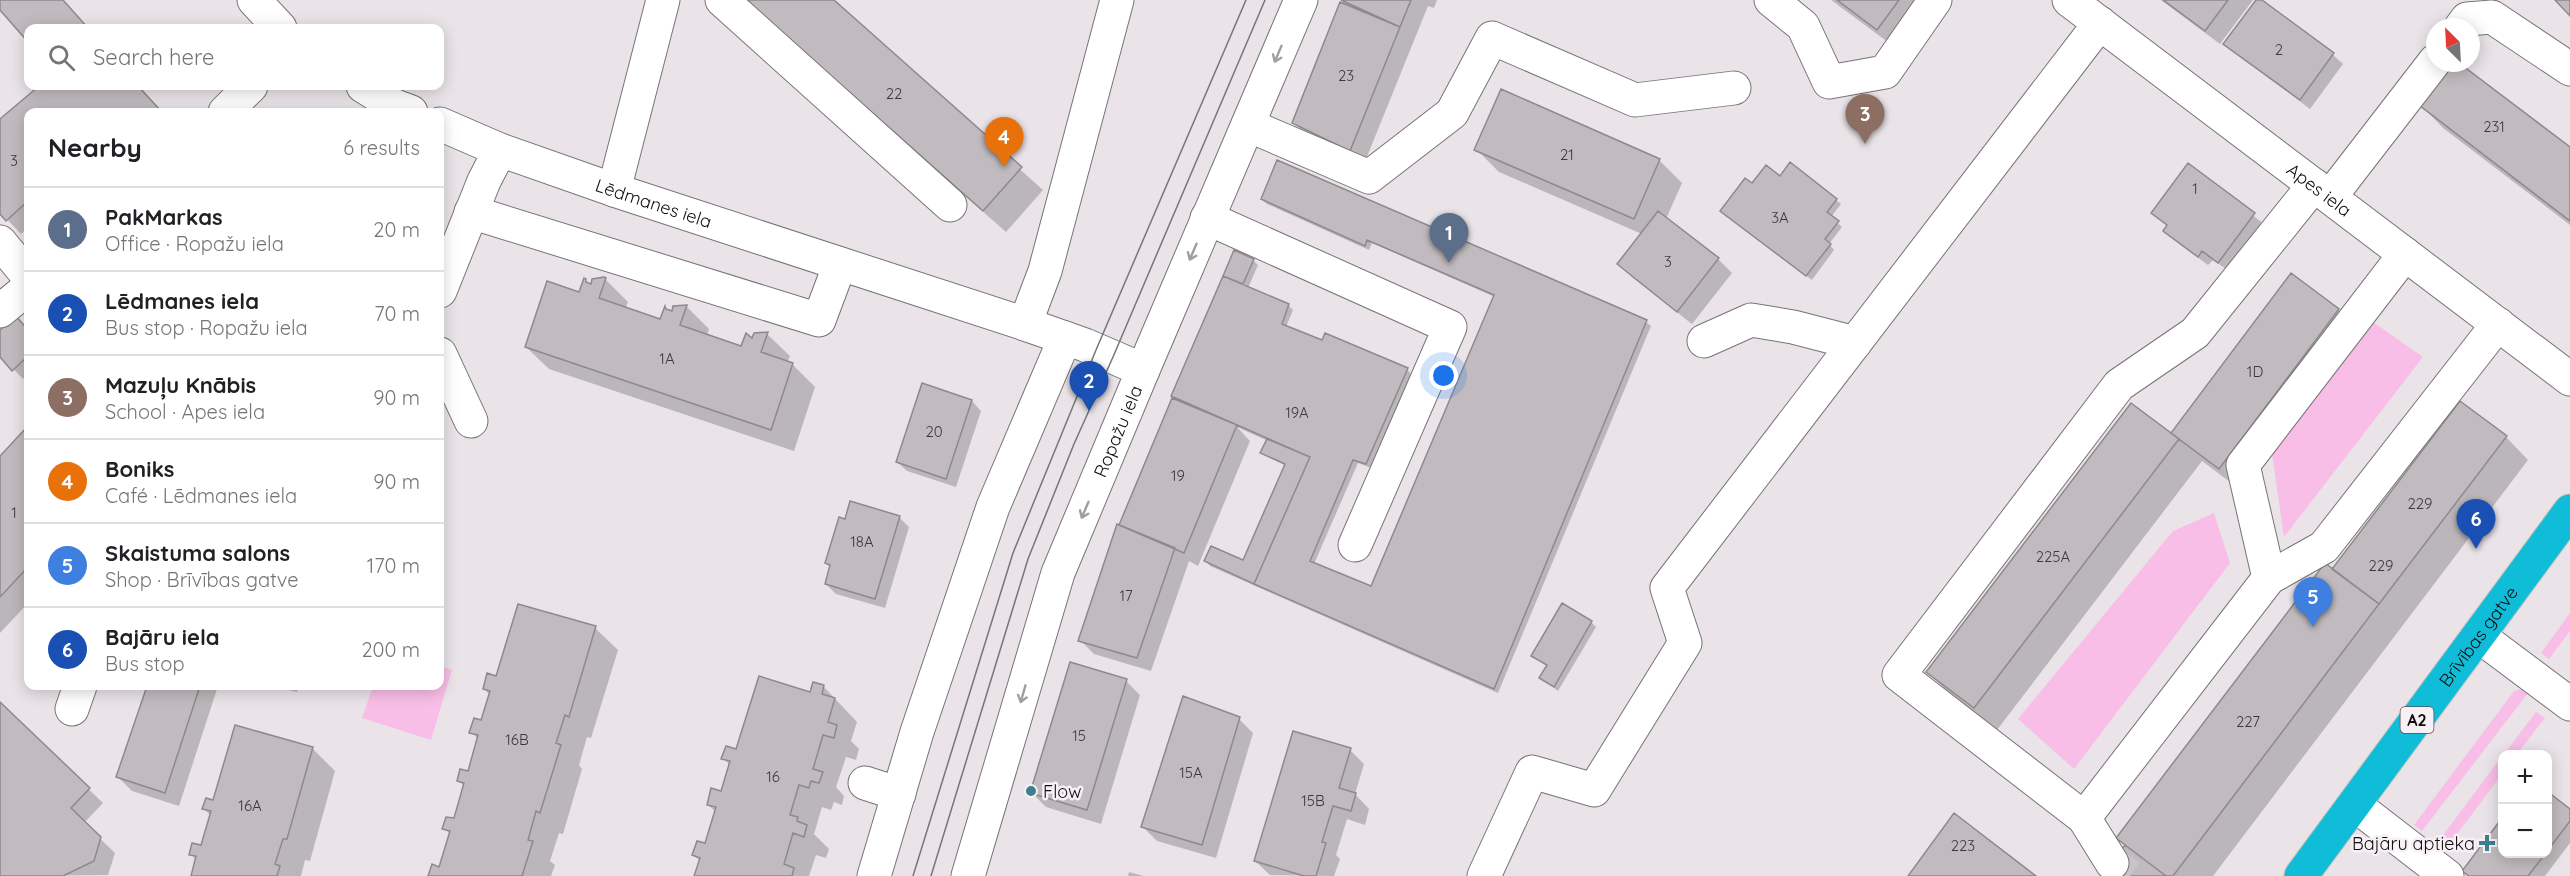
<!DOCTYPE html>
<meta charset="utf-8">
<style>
body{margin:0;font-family:Quicksand,sans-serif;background:#f6f6f6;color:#202124}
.controls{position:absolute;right:18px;bottom:18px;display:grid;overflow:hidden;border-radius:12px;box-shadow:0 3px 15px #0003}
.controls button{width:54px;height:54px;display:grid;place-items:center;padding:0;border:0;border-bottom:2px solid #e0e0e0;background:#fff;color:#202124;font:30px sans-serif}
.compass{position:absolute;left:2426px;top:18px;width:54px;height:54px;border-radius:50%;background:#fff;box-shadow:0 3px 15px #0003;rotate:336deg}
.you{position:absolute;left:1444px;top:376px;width:21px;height:21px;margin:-15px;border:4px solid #fff;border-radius:50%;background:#1a73e8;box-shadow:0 0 0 9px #1a73e833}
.badge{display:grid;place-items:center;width:39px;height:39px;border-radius:50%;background:#3c808f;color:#fff;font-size:20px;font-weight:700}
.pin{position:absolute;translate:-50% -50px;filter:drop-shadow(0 2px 3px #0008)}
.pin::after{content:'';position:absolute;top:32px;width:21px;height:18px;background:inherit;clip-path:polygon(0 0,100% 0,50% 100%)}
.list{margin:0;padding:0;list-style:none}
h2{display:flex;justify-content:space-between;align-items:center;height:78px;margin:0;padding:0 24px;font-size:26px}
h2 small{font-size:20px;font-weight:400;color:#757577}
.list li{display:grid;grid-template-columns:39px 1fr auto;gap:18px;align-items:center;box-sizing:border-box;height:84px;padding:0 24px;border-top:2px solid #e0e0e0}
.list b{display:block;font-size:22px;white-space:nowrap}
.list p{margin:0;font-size:20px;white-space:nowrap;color:#757577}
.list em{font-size:20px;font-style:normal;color:#757577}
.icon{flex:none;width:33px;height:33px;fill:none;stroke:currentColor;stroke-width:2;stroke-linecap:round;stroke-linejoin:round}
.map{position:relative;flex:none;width:2570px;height:876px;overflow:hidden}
.search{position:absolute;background:#fff;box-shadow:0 3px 15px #0003;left:24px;top:24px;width:420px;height:66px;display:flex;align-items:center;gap:15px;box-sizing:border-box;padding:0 21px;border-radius:12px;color:#757577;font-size:22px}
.panel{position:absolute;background:#fff;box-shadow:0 3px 15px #0003;left:24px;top:108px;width:420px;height:582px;border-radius:12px}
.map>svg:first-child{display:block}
.green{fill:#f9bee7}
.shadow{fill:#0003}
.building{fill:#c1bbbf;stroke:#8e898c;stroke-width:1.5}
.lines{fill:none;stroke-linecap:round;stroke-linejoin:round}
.minor-tunnel{stroke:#c9c4c8;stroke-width:33;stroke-dasharray:33 16;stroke-linecap:butt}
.minor-casing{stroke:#787376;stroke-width:35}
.highway-casing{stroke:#c1c0c1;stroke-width:35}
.minor{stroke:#fff;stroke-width:33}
.highway{stroke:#0fbdd9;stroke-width:33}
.tram{stroke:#787477;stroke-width:1.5}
.oneway{stroke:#9f9f9f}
.poi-dot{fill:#3c808f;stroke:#f7f1f5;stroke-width:2}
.labels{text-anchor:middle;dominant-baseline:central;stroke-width:5;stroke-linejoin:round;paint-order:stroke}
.number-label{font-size:15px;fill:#3c393c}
.shield{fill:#f7f1f5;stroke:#555255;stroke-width:1.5}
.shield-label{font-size:16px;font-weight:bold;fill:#100e10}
.street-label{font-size:18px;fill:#100e10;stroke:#f7f1f5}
.poi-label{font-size:18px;fill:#100e10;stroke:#f7f1f5;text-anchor:start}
</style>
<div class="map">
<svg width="2570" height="876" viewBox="0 0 2570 876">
<rect width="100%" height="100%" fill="#eae4e8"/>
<!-- green -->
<path class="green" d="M2373 322 2423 357 2284 537 2272 454Z
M2214 513 2230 563 2074 769 2018 719 2173 531Z
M2570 613V631L2549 659 2541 653Z
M440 666 452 670 431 740 362 718 373 686H440Z
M2522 689 2528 693 2422 831 2414 825 2514 691Z
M2536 712 2545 718 2517 754H2504Z
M2502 756V774L2446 849 2438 842Z"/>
<!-- shadow -->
<path class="shadow" d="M0 0H63L88 28H28V40L0 7Z
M744 0H832L1043 190 1006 232Z
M1344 0H1437L1434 8 1428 6 1364 164 1308 137 1294 123Z
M1831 0H1928L1900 51Z
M2161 0H2253L2220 44Z
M2258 0 2333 55 2343 64 2310 109 2225 44Z
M2452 63H2456L2570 149V225L2443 128 2421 105Z
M41 86H138L161 112H28V227L21 234 0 212V121Z
M1476 149 1659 160 1682 183 1666 219 1718 259 1732 273 1692 324 1633 278 1619 264 1642 234 1499 172Z
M2188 165 2264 224 2229 271 2213 260 2208 265 2174 240 2165 231 2168 227 2153 213Z
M1780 178 1836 200 1841 204 1831 217 1842 227 1829 244 1834 250 1812 280 1726 215 1752 185Z
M1262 199 1646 322 1651 326 1498 693 1210 566 1206 561 1243 562 1286 466 1262 453 1268 441 1237 427 1250 441 1198 566 1189 561 1151 671 1094 654 1080 640 1120 527 1179 402 1173 396 1235 252 1253 260 1258 265 1248 288 1289 306 1293 310 1286 327 1323 342 1407 369 1411 374 1371 468 1358 463 1314 564 1372 588 1495 297 1372 243 1369 250 1267 204Z
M605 279 628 302 625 309 661 321 686 306 709 329 707 336 742 348 767 334 790 356 787 363 792 364 815 387 794 451 549 369 526 347 580 293Z
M2338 310 2360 333 2242 491 2202 461 1997 730 1951 695 1928 672 2171 435Z
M16 318 28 331V374L23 379 0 355V332Z
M972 401 981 411 956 487 907 471 897 462Z
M28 428V603L0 633V458Z
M2506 437 2528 460 2213 876H2104L2126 846 2118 838 2333 571Z
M899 517 909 527 885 608 836 594 826 584 831 568 826 563 846 521Z
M1591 622 1596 627 1558 691 1541 678 1548 667 1533 656Z
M595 628 618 650 591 738 587 737 579 765 582 769 563 834 559 833 550 861 555 865 551 876H430L440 868 451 835 444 828 455 820 465 787 458 780 469 773 479 740 471 732 482 722 490 695 484 689 497 678Z
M1126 681 1140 695 1101 824 1046 807 1032 793Z
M814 684 824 687 857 722 851 741 859 749 856 760 846 757 836 787 844 796 842 805 834 802 831 810 822 807 814 834 829 849 826 858 816 855 809 876H696L700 861 694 855 706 845 716 812 708 805 722 793 730 765 723 758 737 751 811 693Z
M148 686H218L179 806 132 791 118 777Z
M271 686H299L297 692Z
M0 704 103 803 84 823 115 853 108 875 0 876Z
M1239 719 1253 733 1216 858 1157 841 1143 827Z
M236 727 313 749 335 771 310 861 305 860 301 876H192L197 860 190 854 202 847 211 816 204 809 214 802Z
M1350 750 1364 764 1355 794 1369 809 1365 825 1347 819 1336 855 1340 859 1334 876 1270 875 1255 861Z
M2548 794 2570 811V843L2545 876H2469L2464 871 2502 820V854H2548Z
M1129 872 1144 876H1128Z"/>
<!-- building -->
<path class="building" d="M0 0H63L88 28H28V42L0 10Z
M745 0H834L1022 167 983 211Z
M1341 0H1411L1400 27Z
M1837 0H1899L1877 30Z
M2163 0H2228L2205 31Z
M2256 0H2262L2334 53 2300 100 2223 44Z
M2555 0H2570V16Z
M1340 2 1400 27 1350 151 1292 123Z
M2450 63H2459L2570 147V221L2419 105Z
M39 86H138L162 112H28V201L6 221 0 214V119Z
M1501 89 1660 159 1634 219 1474 150Z
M1277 160 1647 320 1494 689 1254 584 1310 457 1171 396 1223 276 1289 304 1282 324 1322 340 1325 333 1408 368 1366 464 1353 460 1310 561 1371 586 1494 295 1367 240 1365 246 1261 199Z
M1790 162 1837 199 1827 212 1839 221 1825 239 1831 244 1806 276 1720 211 1745 178 1752 183 1766 165 1780 176Z
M2188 163 2255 213 2218 263 2202 251 2198 257 2163 231 2167 225 2151 213Z
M1658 211 1719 258 1677 312 1617 264Z
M1234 250 1254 259 1243 284 1223 276Z
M2291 273 2339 309 2219 469 2171 433Z
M604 277 606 278 599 298 660 319 665 306 666 309 672 311 673 306 687 305 680 325 741 346 746 333 752 338 754 333 768 332 761 352 793 363 771 430 525 347 547 281 579 292 584 278 586 279V282L591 284 592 279Z
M16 316 28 330V356L12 371 0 357V330Z
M922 383 972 400 946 479 896 462Z
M1172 398 1237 425 1184 553 1119 525Z
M2460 401 2507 436 2379 604 2332 569Z
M2131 403 2179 439 1974 708 1926 672Z
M28 426V567L0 597V456Z
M1267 439 1310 457 1254 584 1204 561 1211 546 1243 560 1285 464 1260 453Z
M850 501 900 516 875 599 825 584 830 565 825 563 839 517 845 519Z
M1117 524 1175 548 1137 658 1078 641Z
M2325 563 2379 604 2173 876H2166L2116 838Z
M1562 603 1592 621 1554 687 1539 678 1547 665 1531 656Z
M518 604 596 626 569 717 565 715 556 743 561 745 540 813 536 811 528 840 533 841 522 876H428L432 864 439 867 450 831 442 829 446 817 454 818 464 783 457 781 460 769 468 771 478 735 469 733 474 718 481 720 490 691 483 689 487 673 496 676Z
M1070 662 1127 679 1087 810 1030 793Z
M759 676 810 692 813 682 824 685 822 694 835 698 828 722 837 725 834 738 823 735 813 769 823 772 819 783 811 781 809 788 799 785 790 815 798 817 797 821 807 825 804 837 793 833 784 864 794 868 792 876H694L700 858 692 855 697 841 705 843 716 807 707 805 711 788 721 791 730 761 721 759 726 746 736 749Z
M147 686H200L165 793 116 777Z
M1183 696 1240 717 1202 845 1141 827Z
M0 702 90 788 71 808 101 837 94 861 63 876H0Z
M235 725 313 747 287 839H283L275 864 280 866 277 876H191L196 856 189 855 192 843 201 845 211 811 202 809 206 798 213 800Z
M1293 731 1351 748 1339 788 1356 793 1351 811 1333 806 1322 842 1326 843 1316 876H1304L1254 861Z
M2548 792 2570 809V821L2548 850Z
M1954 813 2036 876H1908Z
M2502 818V854H2545L2528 876H2469L2462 871Z
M2125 845 2166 876H2101Z"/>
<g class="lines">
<!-- minor-tunnel -->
<path class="minor-tunnel" d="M2112 863 2130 876"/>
<!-- minor casing -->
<g class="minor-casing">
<g id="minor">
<path d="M254 0 280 28"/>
<path d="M722 0 950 205"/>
<path d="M1771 0 1803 26 1829 82 1885 72 1935 0"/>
<path id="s1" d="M2069 0 2570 379"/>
<path d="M2461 27 2467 19 2492 17 2570 69"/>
<path d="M363 86 395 106 411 112"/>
<path d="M225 112 251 86"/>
<path id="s2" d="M440 124 500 150 614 190 1025 324 1085 345 1143 370"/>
<path d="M1248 125 1369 177 1452 113 1492 38 1635 100 1734 88"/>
<path d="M2314 185 2195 333 2119 385 1899 675 2084 818 2269 578 2324 547 2498 324"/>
<path d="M614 190 663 0"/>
<path d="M2330 197 2435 61"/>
<path d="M471 212 819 320 840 264"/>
<path d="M1207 218 1450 327 1355 545"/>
<path d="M0 242 28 276"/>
<path d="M440 291 484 181 500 150"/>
<path d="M0 311 28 288"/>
<path d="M1025 324 1045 271 1117 0"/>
<path d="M1704 341 1751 320 1793 327 1855 343"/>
<path d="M440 354 471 421"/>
<path d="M2269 578 2243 465 2405 254"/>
<path d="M2479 636 2570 704"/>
<path d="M72 709 80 686"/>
<path d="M865 783 899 794"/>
<path d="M2355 805 2447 876"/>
<path d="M2084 818 2112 863"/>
<path d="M874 876 917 732 993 507 1065 338"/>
<path id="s3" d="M968 876 1058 573 1143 370 1301 0"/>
<path d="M1484 876 1532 772 1594 790 1685 643 1667 588 2100 23"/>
</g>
</g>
<!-- highway casing -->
<g class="highway-casing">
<g id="highway">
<path id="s4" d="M2301 876 2570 511"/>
</g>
</g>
<!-- minor -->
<use href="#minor" class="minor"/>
<!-- highway -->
<use href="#highway" class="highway"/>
<!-- tram -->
<path class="tram" d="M913 876 1013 553 1096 350 1246 0
M931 876 1028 559 1074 444 1113 357 1265 0"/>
</g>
<!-- one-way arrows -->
<defs><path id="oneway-shaft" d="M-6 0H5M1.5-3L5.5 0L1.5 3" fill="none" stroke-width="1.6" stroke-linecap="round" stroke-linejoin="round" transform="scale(1.5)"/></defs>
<g class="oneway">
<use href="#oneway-shaft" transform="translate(1278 54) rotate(113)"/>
<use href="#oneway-shaft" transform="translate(1193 252) rotate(113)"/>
<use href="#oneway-shaft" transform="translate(1085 510) rotate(113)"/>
<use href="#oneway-shaft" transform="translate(1023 694) rotate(106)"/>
</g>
<!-- markers -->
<g class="poi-dot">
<circle cx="1031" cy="791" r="6"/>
<path d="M2484 834h6v6h6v6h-6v6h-6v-6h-6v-6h6z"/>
</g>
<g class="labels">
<!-- number labels -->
<g class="number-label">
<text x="2279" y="49">2</text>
<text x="1346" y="75">23</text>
<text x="894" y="93">22</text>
<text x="2494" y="126">231</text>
<text x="1567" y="154">21</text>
<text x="14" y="160">3</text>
<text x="2195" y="188">1</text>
<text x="1780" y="217">3A</text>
<text x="1668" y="261">3</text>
<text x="667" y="358">1A</text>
<text x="2255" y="371">1D</text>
<text x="1297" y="412">19A</text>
<text x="934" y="431">20</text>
<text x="1178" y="475">19</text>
<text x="2420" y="503">229</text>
<text x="14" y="512">1</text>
<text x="862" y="541">18A</text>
<text x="2053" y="556">225A</text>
<text x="2381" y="565">229</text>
<text x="1126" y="595">17</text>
<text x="2248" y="721">227</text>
<text x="1079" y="735">15</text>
<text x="517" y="739">16B</text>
<text x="1191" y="772">15A</text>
<text x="773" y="776">16</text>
<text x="1313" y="800">15B</text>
<text x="250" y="805">16A</text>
<text x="1963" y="845">223</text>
</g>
<!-- shield labels -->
<rect class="shield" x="2400.5" y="707" width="33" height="26" rx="4.5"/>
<g class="shield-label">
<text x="2417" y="720">A2</text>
</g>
<!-- street labels -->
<g class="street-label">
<text stroke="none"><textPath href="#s1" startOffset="314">Apes iela</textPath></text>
<text stroke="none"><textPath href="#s2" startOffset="228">Lēdmanes iela</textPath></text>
<text stroke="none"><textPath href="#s3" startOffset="470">Ropažu iela</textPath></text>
<text stroke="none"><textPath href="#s4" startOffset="298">Brīvības gatve</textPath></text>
</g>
<!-- poi labels -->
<g class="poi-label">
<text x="1043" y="791">Flow</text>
<text x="2475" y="843" text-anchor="end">Bajāru aptieka</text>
</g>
</g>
</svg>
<div class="controls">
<button>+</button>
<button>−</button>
</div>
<svg class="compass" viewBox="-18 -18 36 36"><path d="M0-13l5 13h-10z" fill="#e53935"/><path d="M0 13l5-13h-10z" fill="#757577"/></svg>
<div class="you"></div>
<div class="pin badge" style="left:1449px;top:263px;background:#5c6f8a">1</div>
<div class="pin badge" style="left:1089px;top:411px;background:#1a4fb4">2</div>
<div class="pin badge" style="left:1865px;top:144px;background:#8d6e63">3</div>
<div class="pin badge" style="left:1004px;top:167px;background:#e8710a">4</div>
<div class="pin badge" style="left:2313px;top:627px;background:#3f7fe0">5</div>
<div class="pin badge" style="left:2476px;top:549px;background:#1a4fb4">6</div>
<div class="search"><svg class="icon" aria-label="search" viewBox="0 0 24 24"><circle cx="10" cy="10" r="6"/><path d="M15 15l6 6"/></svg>Search here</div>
<section class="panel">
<h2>Nearby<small>6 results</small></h2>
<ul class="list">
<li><span class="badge" style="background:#5c6f8a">1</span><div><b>PakMarkas</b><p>Office · Ropažu iela</p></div><em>20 m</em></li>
<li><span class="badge" style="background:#1a4fb4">2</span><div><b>Lēdmanes iela</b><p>Bus stop · Ropažu iela</p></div><em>70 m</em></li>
<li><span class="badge" style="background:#8d6e63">3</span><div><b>Mazuļu Knābis</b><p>School · Apes iela</p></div><em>90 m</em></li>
<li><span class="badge" style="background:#e8710a">4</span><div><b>Boniks</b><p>Café · Lēdmanes iela</p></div><em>90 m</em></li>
<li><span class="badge" style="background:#3f7fe0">5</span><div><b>Skaistuma salons</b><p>Shop · Brīvības gatve</p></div><em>170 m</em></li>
<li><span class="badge" style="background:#1a4fb4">6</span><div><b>Bajāru iela</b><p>Bus stop</p></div><em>200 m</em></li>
</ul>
</section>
</div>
